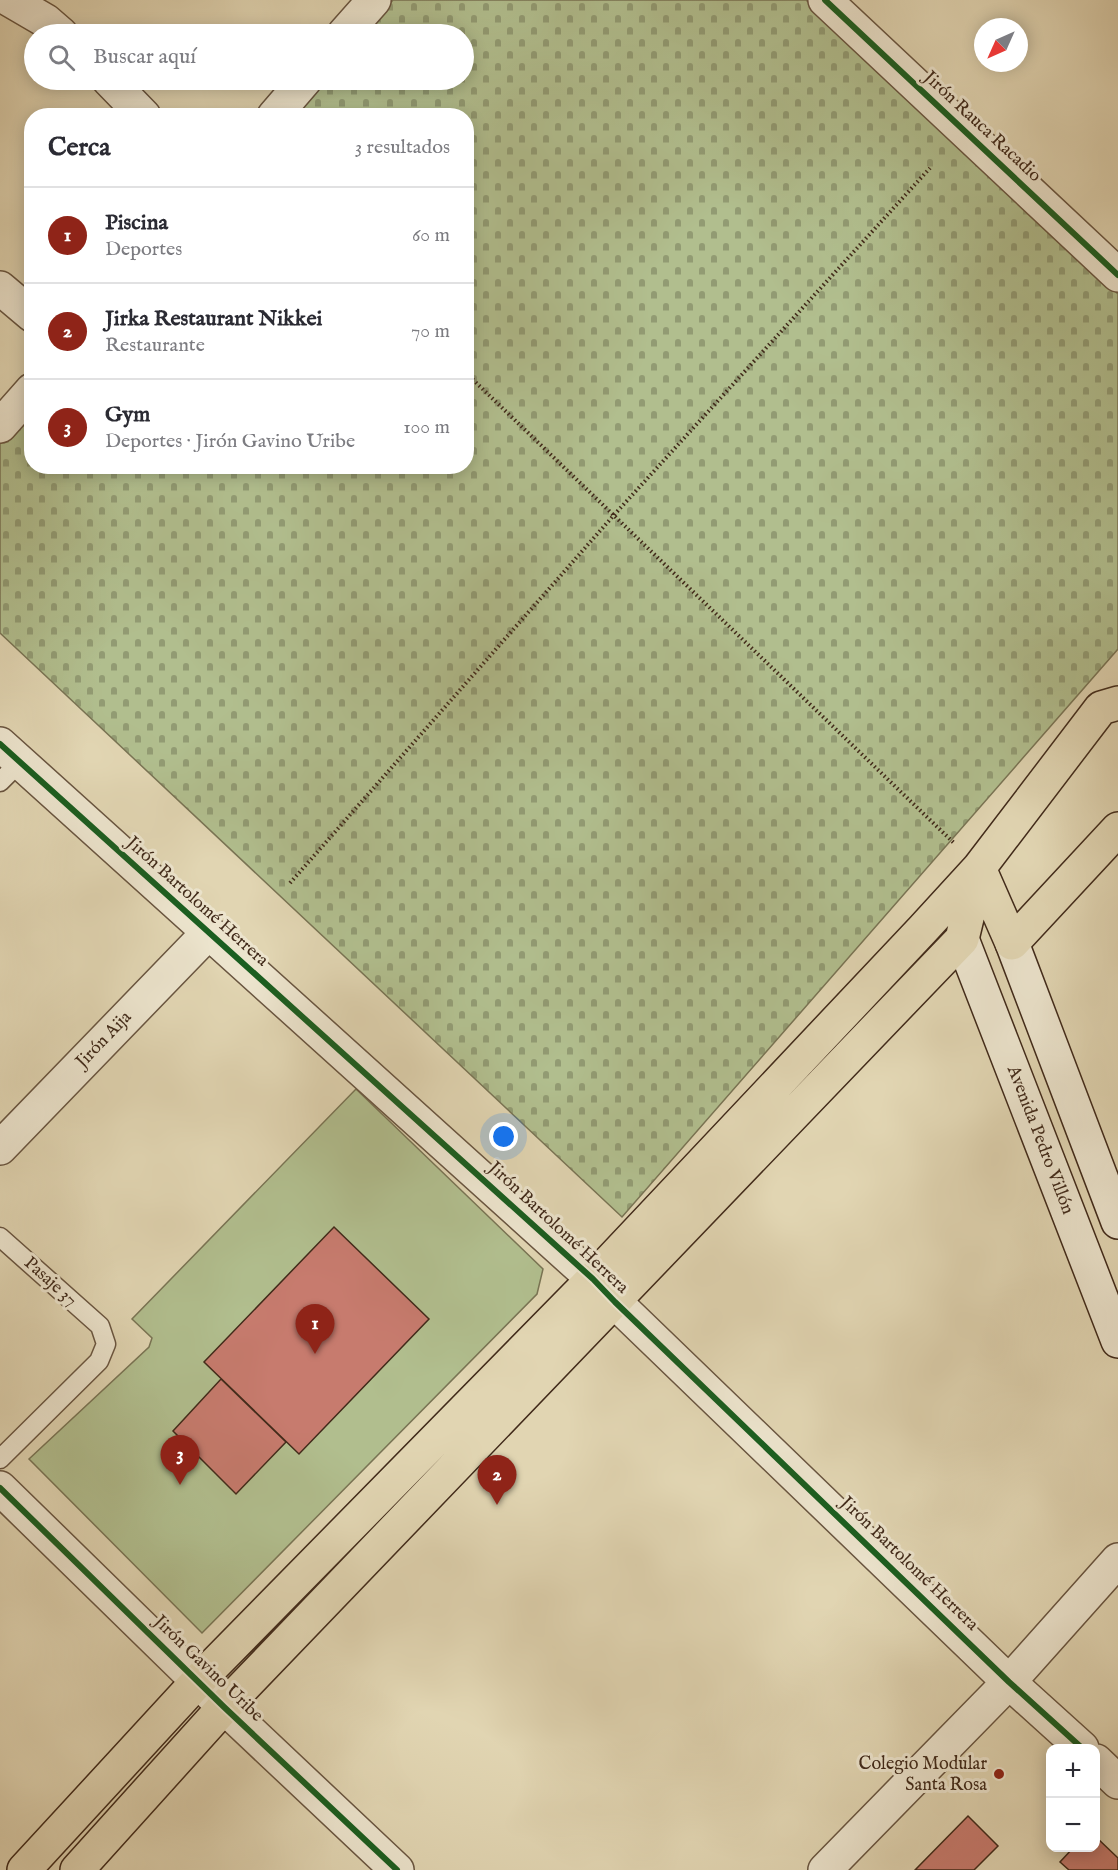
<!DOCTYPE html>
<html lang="es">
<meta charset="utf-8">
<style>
body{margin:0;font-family:"IM FELL English",serif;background:#f7f7f7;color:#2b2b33}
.controls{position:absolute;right:18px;bottom:18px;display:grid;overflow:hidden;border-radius:12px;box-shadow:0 3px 15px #0003}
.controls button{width:54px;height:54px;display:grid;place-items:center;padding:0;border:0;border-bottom:2px solid #e1e1e2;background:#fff;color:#2b2b33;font:30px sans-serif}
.compass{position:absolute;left:974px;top:18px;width:54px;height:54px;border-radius:50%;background:#fff;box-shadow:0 3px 15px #0003;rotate:225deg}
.you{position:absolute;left:504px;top:1137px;width:21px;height:21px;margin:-15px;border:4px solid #fff;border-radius:50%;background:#1a73e8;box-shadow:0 0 0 9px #1a73e833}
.badge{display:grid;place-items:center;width:39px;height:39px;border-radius:50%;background:#8f2418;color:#fff;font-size:20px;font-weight:700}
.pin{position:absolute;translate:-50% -50px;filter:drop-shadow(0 2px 3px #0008)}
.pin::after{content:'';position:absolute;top:32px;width:21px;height:18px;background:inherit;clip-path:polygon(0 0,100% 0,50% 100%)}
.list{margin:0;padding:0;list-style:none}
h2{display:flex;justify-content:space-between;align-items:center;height:78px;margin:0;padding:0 24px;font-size:26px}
h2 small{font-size:20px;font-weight:400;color:#7c7c81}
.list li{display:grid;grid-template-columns:39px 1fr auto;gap:18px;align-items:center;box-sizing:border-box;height:96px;padding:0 24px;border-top:2px solid #e1e1e2}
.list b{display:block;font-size:22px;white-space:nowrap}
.list p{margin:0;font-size:20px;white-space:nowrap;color:#7c7c81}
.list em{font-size:20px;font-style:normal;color:#7c7c81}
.icon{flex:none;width:33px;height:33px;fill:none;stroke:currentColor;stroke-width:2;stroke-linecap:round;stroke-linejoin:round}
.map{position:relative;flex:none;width:1118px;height:1870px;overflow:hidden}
.search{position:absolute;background:#fff;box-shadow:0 3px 15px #0003;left:24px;top:24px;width:450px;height:66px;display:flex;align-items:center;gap:15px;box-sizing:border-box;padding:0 21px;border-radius:33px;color:#7c7c81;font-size:22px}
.panel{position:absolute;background:#fff;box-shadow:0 3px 15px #0003;left:24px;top:108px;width:450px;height:366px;border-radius:24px}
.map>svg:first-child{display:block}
.cemetery{fill:url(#cemetery-stones);stroke:#797454;stroke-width:1.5}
.pitch{fill:#b1be8e;stroke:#797454;stroke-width:1.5}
.building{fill:#c77b6e;stroke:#412a1a;stroke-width:1.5}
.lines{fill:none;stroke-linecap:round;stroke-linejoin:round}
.service-casing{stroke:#695540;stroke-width:21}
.minor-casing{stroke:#695540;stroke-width:36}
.tertiary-casing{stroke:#695540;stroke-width:36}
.secondary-casing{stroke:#412a1a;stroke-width:36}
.primary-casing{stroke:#412a1a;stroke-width:36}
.path{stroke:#412a1a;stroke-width:4;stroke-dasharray:1.5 3;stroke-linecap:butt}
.service{stroke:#ece4cd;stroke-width:18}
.minor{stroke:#ece4cd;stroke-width:33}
.tertiary{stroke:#ece4cd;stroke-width:33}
.secondary{stroke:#ece4cd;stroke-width:33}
.primary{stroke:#e1d5b2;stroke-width:33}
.cycleway-casing{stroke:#ece4cd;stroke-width:10}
.cycleway{stroke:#1b5e20;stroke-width:6}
.poi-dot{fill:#8f2418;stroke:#ece4cd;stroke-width:2}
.labels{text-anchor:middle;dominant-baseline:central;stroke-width:6;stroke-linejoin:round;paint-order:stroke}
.street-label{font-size:18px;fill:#412a1a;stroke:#ece4cd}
.poi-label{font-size:18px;fill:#412a1a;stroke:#ece4cd;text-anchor:end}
</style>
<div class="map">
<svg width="1118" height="1870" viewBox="0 0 1118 1870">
<defs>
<pattern id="cemetery-stones" width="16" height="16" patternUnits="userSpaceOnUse" patternTransform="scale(1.5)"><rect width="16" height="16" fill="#b1be8e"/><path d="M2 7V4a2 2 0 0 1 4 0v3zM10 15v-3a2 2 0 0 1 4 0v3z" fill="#929b73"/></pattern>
</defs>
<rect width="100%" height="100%" fill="#e1d5b2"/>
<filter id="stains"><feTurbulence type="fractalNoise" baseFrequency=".00333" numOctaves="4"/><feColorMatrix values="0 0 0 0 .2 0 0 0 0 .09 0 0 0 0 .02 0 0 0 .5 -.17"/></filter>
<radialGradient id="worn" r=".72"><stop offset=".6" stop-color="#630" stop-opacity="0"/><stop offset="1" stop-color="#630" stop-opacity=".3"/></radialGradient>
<!-- cemetery -->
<path class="cemetery" d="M393 0H806L1118 294V649L622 1217 0 633V442L31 407 32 466H466V116L291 115 323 80H464V34H363Z"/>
<!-- pitch -->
<path class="pitch" d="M356 1089 543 1269 537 1294 202 1633 29 1459 149 1347 152 1338 132 1319Z"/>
<!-- building -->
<path class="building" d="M334 1227 429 1319 299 1454 204 1362Z
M221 1379 286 1442 236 1494 173 1431Z
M968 1816 998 1846 974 1870H915Z
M1096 1837 1118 1858V1870H1069L1060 1862 1073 1848H1096Z"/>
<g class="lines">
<!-- service casing -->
<g class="service-casing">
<path id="service" d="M0 782 20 762
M0 1237 100 1326 106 1344 99 1361 0 1459"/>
</g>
<!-- minor casing -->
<g class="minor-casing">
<path id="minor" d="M10 0 46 21 61 34
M825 0 1118 275
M109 80 144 116
M0 288 32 315
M0 744 593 1279 615 1302 1009 1682 1082 1748
M0 1148 208 933
M0 1488 224 1707 397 1870
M1096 1761 1118 1782
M825 1870 1009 1682 1118 1560"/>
</g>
<!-- tertiary casing -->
<g class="tertiary-casing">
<path id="tertiary" d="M344 34 374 0
M274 116 305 80
M0 426 32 390"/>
</g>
<!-- secondary casing -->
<g class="secondary-casing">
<path id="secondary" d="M962 939 1118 1341
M1012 943 1118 1222"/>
</g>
<!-- primary casing -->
<g class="primary-casing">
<path id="primary" d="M979 868 1012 943 1118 829
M24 1870 198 1681 593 1279 923 929 979 868 1101 708 1118 703
M77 1870 224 1707 962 939 978 872"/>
</g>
<!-- path -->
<path class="path" d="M466 373 955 844
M290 883 614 515 930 168"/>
<!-- service -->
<use href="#service" class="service"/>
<!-- minor -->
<use href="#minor" class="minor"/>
<!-- tertiary -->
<use href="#tertiary" class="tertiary"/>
<!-- secondary -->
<use href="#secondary" class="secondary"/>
<!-- primary -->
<use href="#primary" class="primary"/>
<!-- cycleway casing -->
<g class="cycleway-casing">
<path id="cycleway" d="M825 0 1118 275
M0 744 593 1279 615 1302 1009 1682 1082 1748
M0 1488 224 1707 397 1870"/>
</g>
<!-- cycleway -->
<use href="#cycleway" class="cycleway"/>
</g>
<!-- markers -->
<circle class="poi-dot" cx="999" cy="1774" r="6"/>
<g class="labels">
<!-- street labels -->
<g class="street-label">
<text transform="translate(982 127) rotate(43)">Jirón Rauca Racadio</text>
<text transform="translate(197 902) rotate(42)">Jirón Bartolomé Herrera</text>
<text transform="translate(104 1040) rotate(-46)">Jirón Aija</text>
<text transform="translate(1040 1140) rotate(69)">Avenida Pedro Villón</text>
<text transform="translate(558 1228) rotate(43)">Jirón Bartolomé Herrera</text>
<text transform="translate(50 1282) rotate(42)">Pasaje 37</text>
<text transform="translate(909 1564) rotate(44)">Jirón Bartolomé Herrera</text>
<text transform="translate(208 1669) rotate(44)">Jirón Gavino Uribe</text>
</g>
<!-- poi labels -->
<g class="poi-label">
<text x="987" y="1764">Colegio Modular<tspan x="987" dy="21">Santa Rosa</tspan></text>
</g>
</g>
<rect width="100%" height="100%" filter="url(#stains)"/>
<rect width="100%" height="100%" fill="url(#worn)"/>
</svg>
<div class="controls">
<button>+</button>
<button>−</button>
</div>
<svg class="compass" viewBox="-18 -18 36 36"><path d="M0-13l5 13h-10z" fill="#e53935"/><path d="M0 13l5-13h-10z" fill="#7c7c81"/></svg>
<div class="you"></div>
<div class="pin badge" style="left:315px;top:1354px">1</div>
<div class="pin badge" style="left:497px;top:1505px">2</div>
<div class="pin badge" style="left:180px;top:1485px">3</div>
<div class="search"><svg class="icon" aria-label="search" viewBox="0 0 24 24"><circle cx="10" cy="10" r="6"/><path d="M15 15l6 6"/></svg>Buscar aquí</div>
<section class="panel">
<h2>Cerca<small>3 resultados</small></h2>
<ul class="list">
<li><span class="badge">1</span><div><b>Piscina</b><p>Deportes</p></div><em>60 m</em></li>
<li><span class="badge">2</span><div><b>Jirka Restaurant Nikkei</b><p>Restaurante</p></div><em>70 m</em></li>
<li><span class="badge">3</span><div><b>Gym</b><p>Deportes · Jirón Gavino Uribe</p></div><em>100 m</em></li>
</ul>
</section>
</div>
